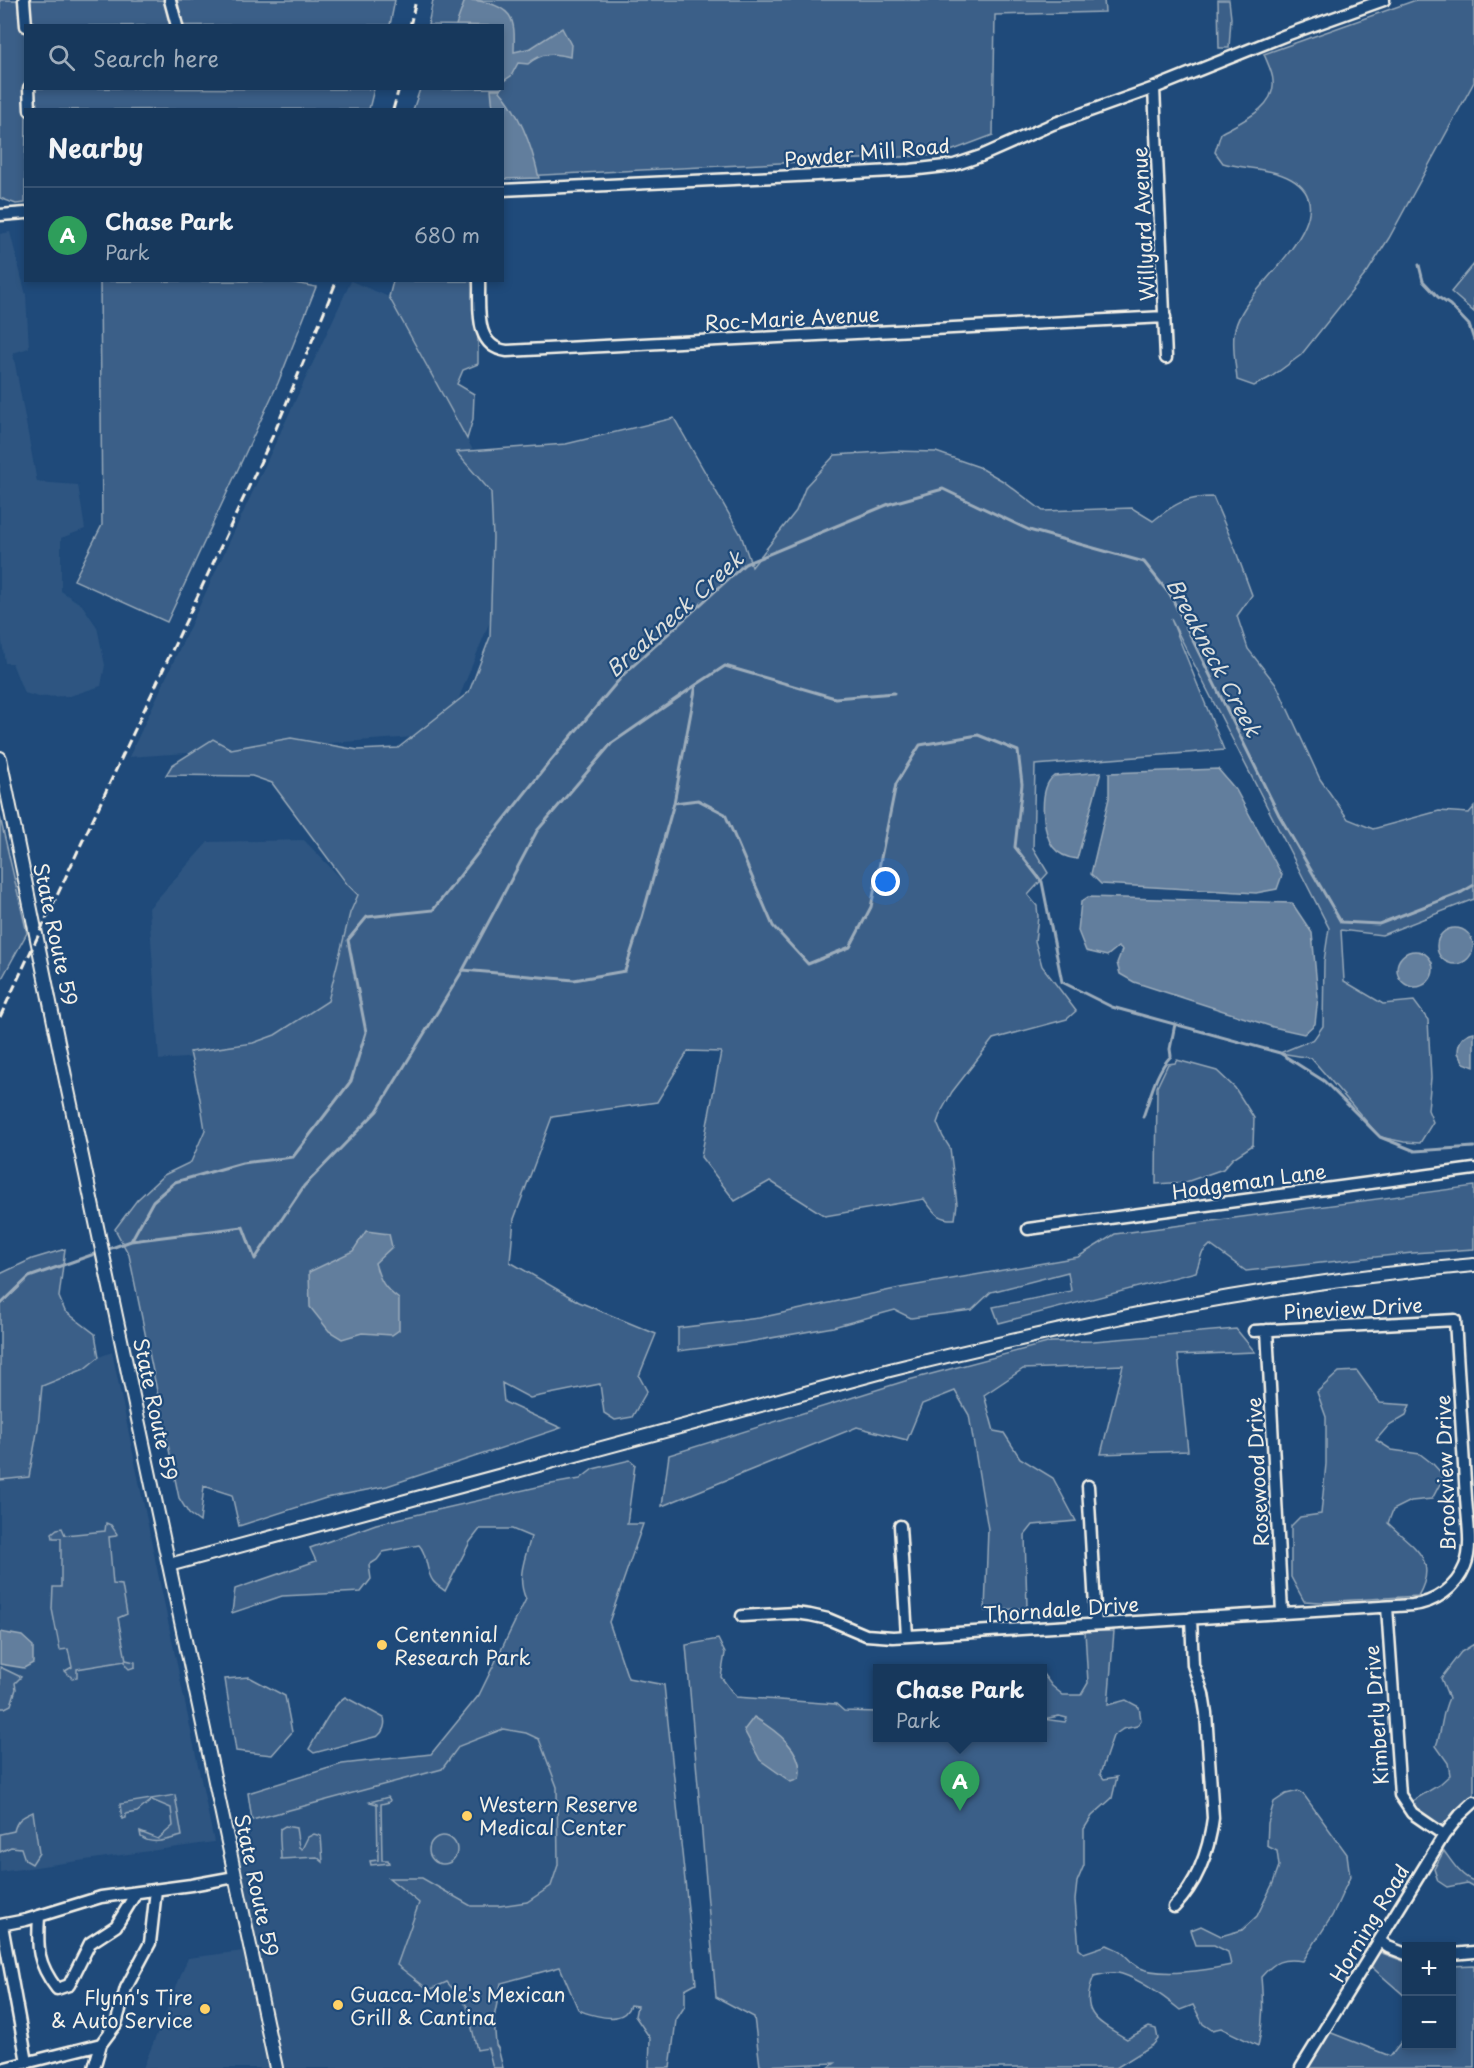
<!DOCTYPE html>
<meta charset="utf-8">
<style>
body{margin:0;font-family:"Playpen Sans",sans-serif;background:#244365;color:#f1f3f6}
.controls{position:absolute;right:18px;bottom:18px;display:grid;overflow:hidden;border-radius:0px;box-shadow:0 3px 9px #0003}
.controls button{width:54px;height:54px;display:grid;place-items:center;padding:0;border:0;border-bottom:2px solid #365272;background:#17385c;color:#f1f3f6;font:30px sans-serif}
.you{position:absolute;left:886px;top:882px;width:21px;height:21px;margin:-15px;border:4px solid #fff;border-radius:50%;background:#1a73e8;box-shadow:0 0 0 9px #1a73e833}
.badge{display:grid;place-items:center;width:39px;height:39px;border-radius:50%;background:#95b2f1;color:#fff;font-size:20px;font-weight:700}
.pin{position:absolute;translate:-50% -50px;filter:drop-shadow(0 2px 3px #0008)}
.pin::after{content:'';position:absolute;top:32px;width:21px;height:18px;background:inherit;clip-path:polygon(0 0,100% 0,50% 100%)}
.popup{position:absolute;left:873px;top:1664px;width:174px;height:78px;box-sizing:border-box;display:grid;place-content:center;border-radius:0px;background:#17385c;filter:drop-shadow(0 2px 4px #0005);font-size:20px;white-space:nowrap;color:#9eacbb}
.popup b{font-size:22px;color:#f1f3f6}
.popup::after{content:'';position:absolute;left:50%;top:100%;margin-left:-12px;border:12px solid transparent;border-top-color:#17385c}
.list{margin:0;padding:0;list-style:none}
h2{display:flex;justify-content:space-between;align-items:center;height:78px;margin:0;padding:0 24px;font-size:26px}
h2 small{font-size:20px;font-weight:400;color:#9eacbb}
.list li{display:grid;grid-template-columns:39px 1fr auto;gap:18px;align-items:center;box-sizing:border-box;height:96px;padding:0 24px;border-top:2px solid #365272}
.list b{display:block;font-size:22px;white-space:nowrap}
.list p{margin:0;font-size:20px;white-space:nowrap;color:#9eacbb}
.list em{font-size:20px;font-style:normal;color:#9eacbb}
.icon{flex:none;width:33px;height:33px;fill:none;stroke:currentColor;stroke-width:2;stroke-linecap:round;stroke-linejoin:round}
.map{position:relative;flex:none;width:1474px;height:2068px;overflow:hidden}
.search{position:absolute;background:#17385c;box-shadow:0 3px 9px #0003;left:24px;top:24px;width:480px;height:66px;display:flex;align-items:center;gap:15px;box-sizing:border-box;padding:0 21px;border-radius:0px;color:#9eacbb;font-size:22px}
.panel{position:absolute;background:#17385c;box-shadow:0 3px 9px #0003;left:24px;top:108px;width:480px;height:174px;border-radius:0px}
.map>svg:first-child{display:block}
.built{fill:#2d5581}
.green{fill:#3a5f88;stroke:#97a8b8;stroke-width:1.5}
.water{fill:#627e9d;stroke:#9cacbb;stroke-width:1.5}
.lines{fill:none;stroke-linecap:round;stroke-linejoin:round}
.stream{stroke:#9cacbb;stroke-width:3}
.minor-casing{stroke:#f4f1e8;stroke-width:15}
.major-casing{stroke:#f4f1e8;stroke-width:16}
.minor{stroke:#1f4a7a;stroke-width:10}
.major{stroke:#1f4a7a;stroke-width:12}
.rail{stroke:#f4f1e8;stroke-width:3;stroke-dasharray:9 4.5;stroke-linecap:butt}
.poi-dot{fill:#ffd166;stroke:#1f4a7a;stroke-width:2}
.labels{text-anchor:middle;dominant-baseline:central;stroke-width:4.5;stroke-linejoin:round;paint-order:stroke}
.street-label{font-size:20px;fill:#f4f1e8;stroke:#1f4a7a}
.poi-label{font-size:20px;fill:#f4f1e8;stroke:#1f4a7a;text-anchor:start}
.water-label{font-size:21px;font-style:italic;fill:#dee0dd;stroke:#1f4a7a}
</style>
<div class="map">
<svg width="1474" height="2068" viewBox="0 0 1474 2068">
<rect width="100%" height="100%" fill="#1f4a7a"/>
<filter id="ink" filterUnits="userSpaceOnUse"><feTurbulence type="fractalNoise" baseFrequency=".0167" numOctaves="2"/><feDisplacementMap in="SourceGraphic" scale="12" xChannelSelector="R" yChannelSelector="G"/><feConvolveMatrix kernelMatrix="1 2 1 2 8 2 1 2 1" color-interpolation-filters="sRGB"/></filter>
<g filter="url(#ink)">
<!-- built -->
<path class="built" d="M10 232 26 295 29 348 13 353 37 482 78 485 85 529 61 538V591L82 605 97 627 105 665 101 686 70 696 39 697 24 693 12 663H5L0 628V234Z
M351 281 389 297 496 492 515 559 444 735 129 757Z
M304 840 358 896 334 1001 262 1052 159 1060 149 908 208 842Z
M112 1352 214 1842 0 1872V1480L29 1477 38 1427 42 1386 84 1369 99 1357Z
M503 1729 526 1733 539 1739 557 1787 558 1865 551 1886 527 1902 499 1906H471L422 1878 389 1879 419 1903 397 1965 429 1990 447 1982 467 2006 477 2049 488 2047 489 2059 493 2068H143L188 1958 251 1950 237 1882H244L235 1828 252 1820 442 1769 459 1746Z"/>
<!-- green -->
<path class="green" d="M0 0H395L390 25 26 26V88L374 89 369 109 26 110 25 203 16 204 0 198Z
M433 0H1104L1105 12 995 15 993 135 940 155 503 177 502 110H413L420 89 502 88V26L428 25Z
M1218 0H1229L1231 18 1229 48H1219Z
M1416 0H1474V82L1389 238 1368 271 1301 355 1271 377 1254 386 1237 380C1236 365 1231 344 1235 329 1239 313 1251 298 1261 286 1281 261 1339 206 1291 179 1271 168 1245 169 1223 163L1215 152 1221 133C1240 122 1276 108 1273 81 1273 73 1267 62 1264 54Z
M1474 264V312L1451 292Z
M284 281 316 287 278 383 167 622 74 580 102 525 100 281Z
M393 281H472L478 339V364L463 370 457 384 474 394 473 419 467 439 389 297Z
M674 418 741 535 752 567 796 511 806 486 835 455 895 451 936 452 979 467 1003 481 1043 511 1132 508 1153 521C1174 504 1185 497 1213 497L1234 546 1252 595 1237 616 1248 649 1277 686 1320 779 1348 819 1373 829 1439 811 1469 813 1474 807V899L1382 935 1341 930 1344 981 1383 1004 1414 1001 1428 1020 1431 1078 1428 1110 1433 1122 1420 1143 1404 1142 1380 1137 1311 1058 1280 1053 1314 1039 1323 1026 1324 961 1329 928 1171 619 1224 750 1035 765 1033 848 1048 873 1028 895 1037 906 1038 917 1035 941 1042 966 1076 1011 1067 1019 993 1039 952 1092 941 1112 937 1123 943 1137 950 1148 957 1204 955 1219C937 1220 934 1212 924 1199L825 1216 770 1181 735 1201 701 1157 721 1052 688 1051 657 1102 552 1117 514 1219 510 1262 579 1302 656 1334 639 1376 647 1391 632 1417 615 1420 604 1413 600 1384 530 1398 502 1383 504 1402 561 1428 387 1486 326 1498 239 1526 232 1495 204 1486 200 1522 189 1514 179 1498 129 1255 115 1229 137 1200 164 1175 191 1162 205 1130 200 1099 190 1052 253 1043 275 1035 328 1001 350 913 358 895 347 884 272 783 252 776 166 775 172 765 213 739 231 749 291 738 358 750 398 748 469 692 490 637 493 538 491 492 456 452 566 444Z
M0 817 27 933 0 982Z
M1177 1060 1217 1071 1235 1088 1254 1118 1253 1145 1233 1158 1223 1169 1186 1182 1156 1184 1157 1087 1168 1064 1175 1063Z
M1474 1186V1249L1412 1253 1246 1271 1210 1245 1202 1253 1196 1272 999 1323 993 1307 1071 1291 1068 1272 991 1292 972 1310 911 1318 895 1310 833 1327 743 1343 678 1351V1328L759 1318 900 1288 1078 1257 1115 1234Z
M65 1249 59 1297 65 1311 95 1334 99 1357 84 1369 42 1386 38 1427 29 1477 0 1480V1274L32 1259Z
M1236 1329 1255 1352 1178 1355 1188 1451 1101 1454 1123 1365 1023 1369 984 1395 994 1431 1004 1433 1020 1458 1053 1478 1076 1521 1033 1525 1025 1535 1027 1608 985 1611 988 1529 969 1415 955 1391 922 1404 907 1440 857 1427 662 1506 669 1455 905 1381 1051 1342 1094 1341Z
M1357 1371 1380 1403 1410 1405 1406 1415 1389 1425 1376 1440 1392 1450 1420 1454 1433 1464 1444 1476 1432 1499 1411 1501 1393 1510 1388 1523C1412 1547 1440 1558 1418 1596L1321 1602 1304 1601 1291 1577V1526L1300 1517 1321 1514 1326 1464V1417L1317 1392 1339 1372Z
M630 1460 635 1464 627 1524H643L609 1622 628 1678 664 1685 696 1983 685 1989V2006L676 2020 670 2068H649L650 2038 635 2016 637 2006 630 2005C628 2011 623 2016 616 2017 607 2019 585 2014 578 2009L560 1967 501 1983 494 2018 496 2045 498 2048 503 2068H493L488 2048 477 2050 467 2006 447 1982 429 1990 397 1965 419 1903 389 1878H422L471 1906H499L527 1902 551 1886 558 1865 557 1787 539 1739 526 1733 503 1729 459 1746 442 1769 252 1820 248 1793 342 1764 431 1754 479 1695 526 1599C516 1578 525 1558 531 1537L512 1529H480L470 1542 445 1591C441 1588 436 1585 433 1581 425 1570 428 1554 419 1545L383 1552 377 1560 369 1565 371 1579 361 1592 282 1596 232 1613 235 1589 316 1561 310 1548 376 1524 546 1485 580 1479 593 1469Z
M106 1523 111 1525 117 1534 116 1536 109 1537 113 1584 122 1585 127 1614 118 1618 126 1660 135 1662V1667L129 1669 126 1666 125 1661 77 1669V1677L72 1678 65 1671 72 1667 68 1649 60 1650 52 1609 53 1587H61V1538H53L52 1533 57 1529 62 1528 65 1535 105 1531Z
M1085 1631H1114L1108 1705 1126 1700 1139 1707 1141 1720 1137 1726 1123 1729 1113 1736 1100 1774 1104 1779 1117 1777 1112 1798 1092 1816 1084 1829V1865L1077 1882 1075 1900 1079 1949 1084 1953 1107 1945C1111 1947 1117 1949 1120 1951 1127 1956 1130 1962 1138 1967 1159 1978 1208 1970 1231 1965L1228 1952 1214 1945H1196L1191 1930 1201 1926 1221 1936 1242 1930 1257 1916 1273 1883 1279 1866 1277 1851 1267 1846 1268 1823 1274 1802 1286 1794 1298 1791 1304 1795 1347 1854 1350 1877 1332 1916 1303 1961C1282 1958 1275 1961 1261 1977 1263 2001 1264 2022 1258 2046L1221 2028 1212 2030 1203 2024 1193 2005 1180 2010C1163 1996 1143 1981 1122 1974 1113 1971 1103 1974 1094 1976 1078 2014 1098 2022 1127 2039L1149 2027 1156 2029 1158 2039 1153 2045 1116 2068H828L835 2063 760 2066 754 2017 716 1997 686 1645 718 1639 725 1653 721 1677 736 1697 836 1704 844 1711 877 1712 878 1738H1042L1043 1719 1065 1722 1067 1718 1059 1716 1043 1719V1674L1052 1686 1063 1695H1081L1088 1683Z
M1474 1644V1794L1464 1803 1444 1827 1419 1819 1412 1801 1439 1785 1450 1775 1448 1763 1436 1746C1443 1728 1441 1715 1449 1698L1441 1678 1461 1652Z
M0 1667 21 1677 15 1683 16 1689 11 1705 5 1708H0Z
M249 1677 285 1696 292 1732 272 1755 236 1751 225 1679Z
M345 1697 384 1718C386 1725 383 1732 378 1736L314 1753 309 1749C317 1736 332 1705 345 1697Z
M175 1795 182 1836C169 1839 153 1846 141 1837L140 1832 158 1839 173 1826 171 1808 152 1800 137 1812 126 1814V1818L122 1819 120 1804Z
M388 1797 390 1800 389 1802 381 1804 382 1860H388L389 1863 371 1865 370 1861 378 1860 377 1804 370 1802Z
M33 1812 39 1853 32 1864 25 1860 21 1848 11 1847 0 1852V1834L14 1831C17 1819 22 1817 33 1812Z
M285 1826 296 1828 299 1847 302 1849 308 1837 314 1834 321 1836 323 1862 317 1857 281 1859C281 1849 279 1839 280 1829Z
M429 1850a14 14 0 1 1 28 0a14 14 0 1 1-28 0Z
M1444 1851C1452 1862 1461 1877 1474 1881V1887L1467 1883 1447 1887 1438 1881 1434 1869Z
M1374 1950 1406 1962V1997L1366 1962Z
M1474 1965V2068H1301L1324 2030 1390 2056 1406 2036V2046H1452V1966Z"/>
<!-- water -->
<path class="water" d="M465 0C479 0 499 3 509 15 516 25 514 41 514 52L531 48 562 28 571 45 570 57C553 53 542 52 528 64L518 63 511 76 505 80 503 84 502 26 456 25Z
M491 89H501L500 91C521 115 532 147 539 178L503 179 502 110 493 109Z
M1218 769 1236 790 1282 875 1277 889 1256 893 1101 884 1091 874 1109 798V773Z
M1101 772 1077 859C1069 858 1059 855 1053 847 1042 832 1038 788 1054 776Z
M1088 897 1292 903 1312 933 1318 997 1315 1024 1304 1034 1273 1027 1134 982 1120 974 1117 963 1122 950 1118 947 1107 956 1086 951 1078 931 1081 902Z
M1437 946a18 18 0 1 1 36 0a18 18 0 1 1-36 0Z
M1397 969a18 18 0 1 1 36 0a18 18 0 1 1-36 0Z
M1474 1032V1067L1464 1063 1458 1053C1458 1042 1463 1034 1474 1032Z
M366 1231 389 1234 392 1247 375 1263C380 1281 384 1288 399 1299V1330L392 1335 362 1333 342 1339 329 1331 310 1307 309 1272 353 1251Z
M0 1632 22 1636 33 1646V1663L24 1668 0 1664Z
M754 1717C775 1730 806 1751 799 1779L791 1782 760 1760 744 1730Z"/>
<g class="lines">
<!-- stream -->
<path class="stream" d="M1419 265 1423 281 1438 297 1450 305 1469 325 1474 340
M674 803 696 685 725 666 835 698 894 693
M463 970 537 831 612 743 696 685
M1143 1117C1150 1098 1156 1071 1171 1056L1170 1049 1175 1024
M131 1241 153 1201 175 1182 242 1163 293 1157 351 1081 366 1032 348 940 367 917 433 910 548 764 624 674 745 564 889 504 943 489 1029 530 1144 562 1171 596 1279 815 1341 922 1379 924 1462 892 1474 885
M106 1250 131 1241 243 1227 255 1259 304 1186 377 1111 463 970 574 980 625 971 641 921 674 803 698 800 725 814 773 926 808 964 850 947 871 907 896 784 920 745 978 735 1018 751 1022 784 1015 847 1042 882 1062 982 1112 1007 1280 1053 1324 1081 1380 1137 1415 1151 1474 1147
M0 1305 29 1277 100 1252"/>
<!-- minor casing -->
<g class="minor-casing">
<path id="minor" d="M24 0 26 26
M170 0 177 26
M29 88 30 110
M1154 88 1166 358
M502 190 837 174 910 170 954 165 981 156 1053 124 1154 88 1286 35 1384 0
M0 215 26 213
M479 280C480 306 473 347 507 351L1165 317
M1028 1229 1474 1169
M1267 1330 1282 1612
M1088 1486 1096 1624
M900 1526 907 1636
M1387 1607 1400 1795 1412 1813 1444 1835
M742 1616 795 1613 810 1615 828 1619 866 1635 893 1637 1412 1605C1435 1603 1456 1588 1465 1566 1473 1547 1467 1519 1466 1498 1462 1439 1459 1379 1455 1320L1254 1331
M1174 1907C1198 1882 1209 1851 1213 1818L1206 1713 1203 1694 1193 1665 1191 1618
M39 1916C37 1948 37 1963 57 1989L69 1985 90 1943 116 1926 136 1893
M0 1925 26 1920 101 1897 191 1885 235 1877
M2 1925 27 2062
M1380 1941 1388 1947 1406 1954
M1452 1954 1474 1952
M101 2044 116 2024 126 1988 150 1943 156 1890
M5 2068 101 2044 94 2068
M1301 2068 1444 1835 1460 1815 1474 1802"/>
</g>
<!-- major casing -->
<g class="major-casing">
<path id="major" d="M0 758 66 1081 276 2068
M169 1565 890 1370C1082 1322 1276 1282 1474 1265"/>
</g>
<!-- minor -->
<use href="#minor" class="minor"/>
<!-- major -->
<use href="#major" class="major"/>
<!-- rail -->
<path class="rail" d="M410 26 416 0
M393 110 399 88
M0 1017 275 431 337 280"/>
</g>
</g>
<!-- markers -->
<g class="poi-dot">
<circle cx="382" cy="1645" r="6"/>
<circle cx="467" cy="1816" r="6"/>
<circle cx="338" cy="2005" r="6"/>
<circle cx="205" cy="2009" r="6"/>
</g>
<g class="labels">
<!-- street labels -->
<g class="street-label">
<text transform="translate(867 152) rotate(-5)">Powder Mill Road</text>
<text transform="translate(1143 224) rotate(-93)">Willyard Avenue</text>
<text transform="translate(792 318) rotate(-3)">Roc-Marie Avenue</text>
<text transform="translate(56 934) rotate(78)">State Route 59</text>
<text transform="translate(1249 1181) rotate(-8)">Hodgeman Lane</text>
<text transform="translate(1353 1308) rotate(-3)">Pineview Drive</text>
<text transform="translate(156 1409) rotate(78)">State Route 59</text>
<text transform="translate(1257 1472) rotate(-93)">Rosewood Drive</text>
<text transform="translate(1445 1473) rotate(-92)">Brookview Drive</text>
<text transform="translate(1061 1609) rotate(-4)">Thorndale Drive</text>
<text transform="translate(1376 1715) rotate(-94)">Kimberly Drive</text>
<text transform="translate(257 1885) rotate(78)">State Route 59</text>
<text transform="translate(1369 1923) rotate(-59)">Horning Road</text>
</g>
<!-- poi labels -->
<g class="poi-label">
<text x="394" y="1634">Centennial<tspan x="394" dy="23">Research Park</tspan></text>
<text x="479" y="1804">Western Reserve<tspan x="479" dy="23">Medical Center</tspan></text>
<text x="350" y="1994">Guaca-Mole's Mexican<tspan x="350" dy="23">Grill &amp; Cantina</tspan></text>
<text x="193" y="1997" text-anchor="end">Flynn's Tire<tspan x="193" dy="23">&amp; Auto Service</tspan></text>
</g>
<!-- water labels -->
<g class="water-label">
<text transform="translate(674 613) rotate(-42)">Breakneck Creek</text>
<text transform="translate(1215 657) rotate(62)">Breakneck Creek</text>
</g>
</g>
</svg>
<div class="controls">
<button>+</button>
<button>−</button>
</div>
<div class="you"></div>
<div class="pin badge" style="left:960px;top:1811px;background:#2e9e5b">A</div>
<div class="popup"><b>Chase Park</b>Park</div>
<div class="search"><svg class="icon" aria-label="search" viewBox="0 0 24 24"><circle cx="10" cy="10" r="6"/><path d="M15 15l6 6"/></svg>Search here</div>
<section class="panel">
<h2>Nearby<small></small></h2>
<ul class="list">
<li><span class="badge" style="background:#2e9e5b">A</span><div><b>Chase Park</b><p>Park</p></div><em>680 m</em></li>
</ul>
</section>
</div>
